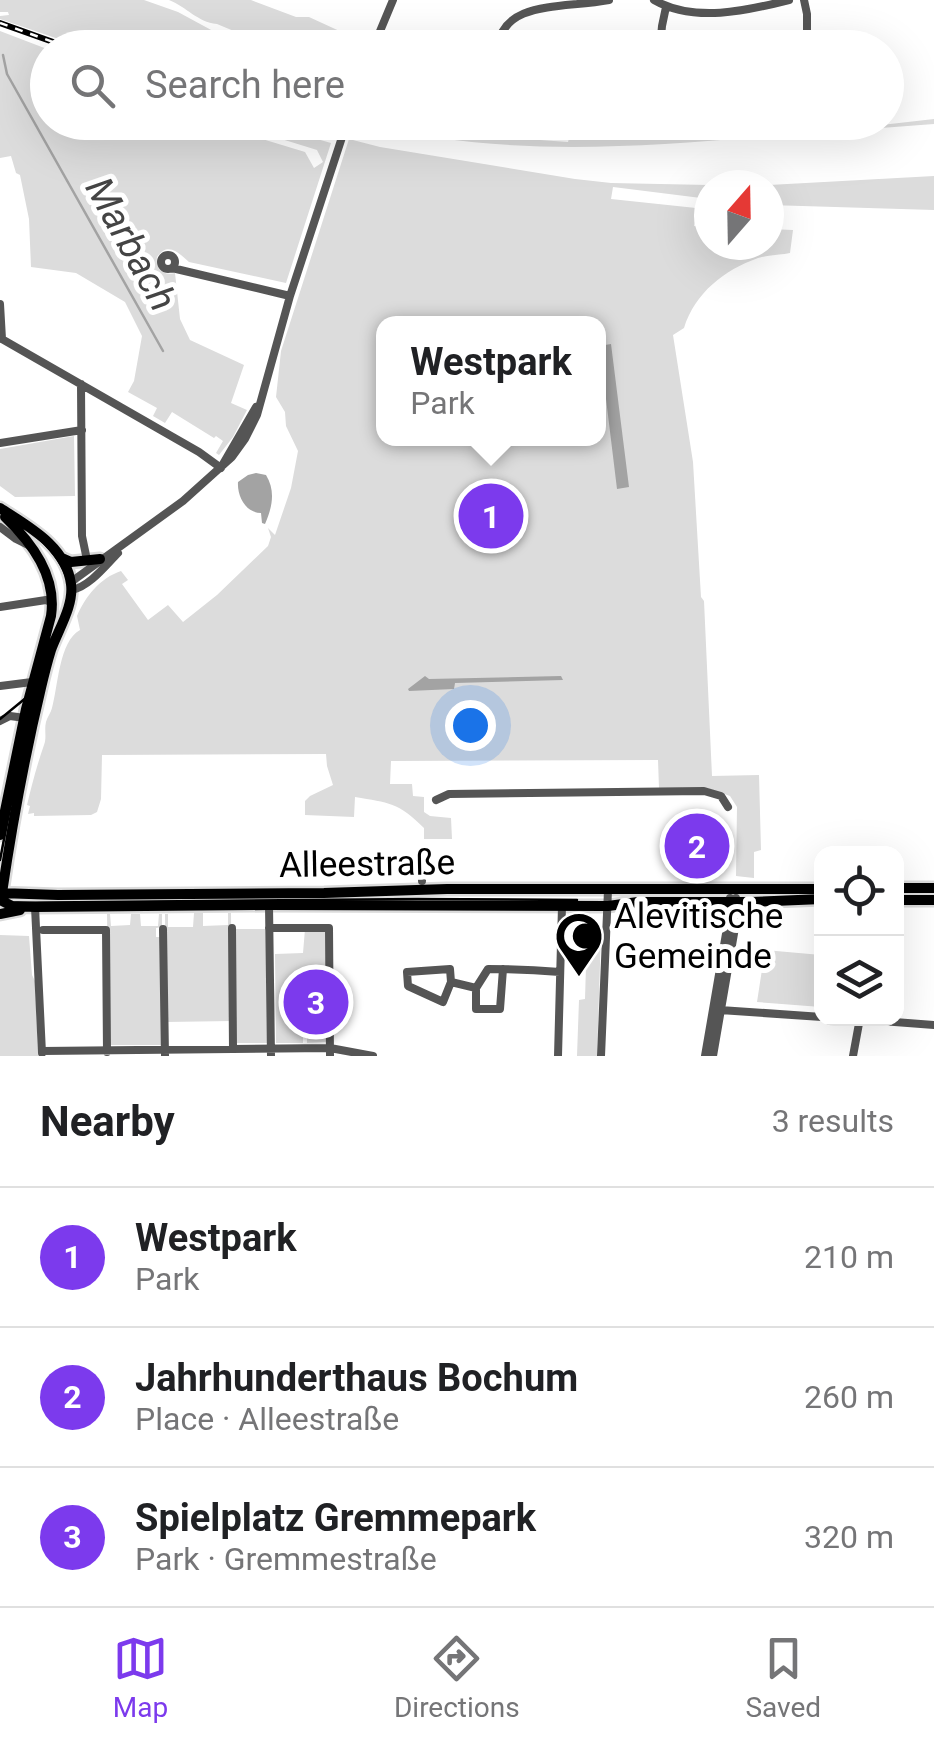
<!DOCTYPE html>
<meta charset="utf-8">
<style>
body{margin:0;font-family:Roboto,sans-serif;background:#f2f2f2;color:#202124}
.controls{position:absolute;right:30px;bottom:30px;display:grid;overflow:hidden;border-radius:20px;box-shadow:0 10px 40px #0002}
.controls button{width:90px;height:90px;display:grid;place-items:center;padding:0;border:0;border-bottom:2px solid #e0e0e0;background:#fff;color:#202124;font:50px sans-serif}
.compass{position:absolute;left:694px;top:170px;width:90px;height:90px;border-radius:50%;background:#fff;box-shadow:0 10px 40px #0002;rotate:20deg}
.you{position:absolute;left:470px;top:725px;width:35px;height:35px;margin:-25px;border:8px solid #fff;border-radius:50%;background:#1a73e8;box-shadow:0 0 0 15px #1a73e833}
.badge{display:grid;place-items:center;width:65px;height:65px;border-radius:50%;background:#7c3aed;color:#fff;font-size:32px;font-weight:700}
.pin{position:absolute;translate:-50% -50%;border:5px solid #fff;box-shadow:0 2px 10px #0006}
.popup{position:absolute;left:376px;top:316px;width:230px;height:130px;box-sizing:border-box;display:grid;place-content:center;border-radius:20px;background:#fff;filter:drop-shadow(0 2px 8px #0005);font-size:32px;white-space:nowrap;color:#757577}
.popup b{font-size:38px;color:#202124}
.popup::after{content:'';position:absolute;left:50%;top:100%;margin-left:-20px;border:20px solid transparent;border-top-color:#fff}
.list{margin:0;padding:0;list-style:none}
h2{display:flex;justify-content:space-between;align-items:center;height:130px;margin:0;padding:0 40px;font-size:42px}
h2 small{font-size:32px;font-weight:400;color:#757577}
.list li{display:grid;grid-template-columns:65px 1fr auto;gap:30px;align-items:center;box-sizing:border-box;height:140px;padding:0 40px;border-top:2px solid #e0e0e0}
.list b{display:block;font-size:38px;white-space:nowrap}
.list p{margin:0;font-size:32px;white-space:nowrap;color:#757577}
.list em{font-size:32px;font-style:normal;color:#757577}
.icon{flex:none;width:55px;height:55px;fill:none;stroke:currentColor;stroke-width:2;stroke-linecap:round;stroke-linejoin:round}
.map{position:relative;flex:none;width:934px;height:1056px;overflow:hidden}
.search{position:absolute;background:#fff;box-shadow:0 10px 40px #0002;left:30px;right:30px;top:30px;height:110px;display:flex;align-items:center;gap:25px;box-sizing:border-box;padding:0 35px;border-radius:55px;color:#757577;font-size:38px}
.sheet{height:550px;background:#fff}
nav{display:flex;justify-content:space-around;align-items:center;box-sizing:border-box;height:140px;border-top:2px solid #e0e0e0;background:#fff;font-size:28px;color:#757577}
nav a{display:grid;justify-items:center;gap:5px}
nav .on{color:#7c3aed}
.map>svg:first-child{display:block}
.green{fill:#dcdcdc;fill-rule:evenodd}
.water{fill:#a3a3a3}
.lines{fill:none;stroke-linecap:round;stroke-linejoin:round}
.stream{stroke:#a3a3a3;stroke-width:2.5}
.major-casing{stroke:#dbdbdb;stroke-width:15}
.minor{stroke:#555;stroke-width:8}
.major{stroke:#000;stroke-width:10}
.tram{stroke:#000;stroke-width:2.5}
.rail-casing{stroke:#000;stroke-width:6}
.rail{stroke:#fff;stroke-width:2.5;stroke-dasharray:8;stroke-linecap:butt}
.labels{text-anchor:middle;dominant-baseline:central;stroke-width:10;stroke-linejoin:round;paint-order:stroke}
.street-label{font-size:35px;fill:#000;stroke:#fff}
.poi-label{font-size:35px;fill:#000;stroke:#fff;text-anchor:start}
.water-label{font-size:38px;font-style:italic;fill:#444;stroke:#fff}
</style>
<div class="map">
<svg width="934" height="1056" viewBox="0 0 934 1056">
<rect width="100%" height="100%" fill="#fff"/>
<!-- green -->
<path class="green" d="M0 0H144L178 12 213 31 251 47H82L0 19V16L9 15 8 12H0Z
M169 0H251L296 17H309L346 34 355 45 362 47H272L217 24C197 22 187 7 169 0Z
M0 31 47 49 48 122 210 123 305 152 314 168 323 162 317 150 230 123H261L331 143 286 283 189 262C179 253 168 241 157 257 155 269 163 276 175 273L180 319 190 340 244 365 231 403 247 410 233 437 219 455 216 453 223 441 216 436 214 438 172 412 165 423 153 416 157 408 128 392 134 381 142 336 125 302 76 273 31 267 29 219 20 175 16 173 11 156 0 158Z
M934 119V124C875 129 816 132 757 137 627 148 495 157 368 123H399L444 131V133L568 142 570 135 651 137 744 126 745 135 864 127Z
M349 139 380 147 575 179 611 183 709 185V199L613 187 611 199 696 208 694 226 709 227V245H769V229L793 230 790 253C780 255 768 255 758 258 724 270 695 293 684 328L673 335 693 462 701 597 704 601 712 776 759 775 761 850 754 852V878L736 876 737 807 730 796 707 788H659L658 760 391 761 390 784H412L413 796 424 797V812L430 816 451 818 452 839H424V828C398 802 389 803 355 797L354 817 305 815V801L310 796 333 785 327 766 326 754 102 755 101 799 97 812 91 815 34 816V813L28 814 30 806 27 805C32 784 37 765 44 745 47 737 44 730 46 722 47 717 51 713 52 708 58 687 59 641 80 630L77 616C85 597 100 578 121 571L128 580 122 584 148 620 168 605 183 622 217 595 268 546 271 537 268 528 275 535 291 488 298 451 286 426 285 412 276 397 281 351ZM384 324H598V438H384Z
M934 176V210L769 205V185Z
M74 436 75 496 15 497 0 486V449Z
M194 913H203V926L228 925V913H231L232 1021 166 1022 165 914H168V927H193Z
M107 914H110L111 926 130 925 131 914H140L141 926H158L159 914H162V927L156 928V937H161L162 1045H109Z
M234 929H266L267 1043H235Z
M305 929H327V1042L307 1043V1031H303V1043H276L275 954 303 953Z
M587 932 601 933 597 1056H577L579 1000 585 999Z
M0 935 29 936 32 975 35 981 38 1056H0Z
M765 950 821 955V1007L757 1002Z"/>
<!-- water -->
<path class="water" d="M611 344 629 487 617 489 602 366 598 368 599 351 605 345Z
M256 473 266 475C276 491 272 508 265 524L262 523 261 513C246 513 237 496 238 482L248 475Z
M425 676 429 679 561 676 563 680 455 683 454 689 409 691 408 689Z"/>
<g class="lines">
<!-- stream -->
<path class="stream" d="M3 55 7 74 163 351"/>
<!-- major casing -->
<g class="major-casing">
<path id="major" d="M0 508C29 527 66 546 71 584 74 606 58 630 51 650 47 663 44 675 41 688 25 755 12 825 2 893
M62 558 71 562 100 559
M0 835 26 709 51 616C57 576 32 543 5 517
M896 888H934
M0 893 58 895 324 893 447 889H822
M0 900 12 906 35 907 269 905 608 906 638 902H751L822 899
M896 900H934
M0 914 20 910"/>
</g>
<!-- minor -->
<path class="minor" d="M654 0C694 23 746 11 789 0
M804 0 807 14V48
M373 48 393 0
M497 48C504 0 560 9 609 0
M660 48 662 26 666 7
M161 262a7 7 0 1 1 14 0a7 7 0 1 1-14 0Z
M172 268 290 296
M0 304 2 339
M0 338 199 452 221 468
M81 384 82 536 87 560
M0 443 82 430
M223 464 256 407
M0 527 16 539 30 546
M71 582 183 501 232 457 245 439 257 415 290 296 347 122
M72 590C90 586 105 566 118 553
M0 607 46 600 52 603
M0 686 32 682
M0 721 10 716 25 718
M436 800 449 794 704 791 721 796 728 807
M422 874V881
M269 905 271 1056
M35 907 42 1053
M232 928 233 1049
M269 928H329L330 1056
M163 929 165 1056
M43 930H106L107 1052
M450 969 451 982 443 1002 408 986 407 972Z
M503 969 500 1009H476V988L488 969C512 969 536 970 560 972
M451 982 476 988
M720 1010 822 1017
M842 1018 934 1025
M42 1051 330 1048 373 1056
M558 1056 562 906
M601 1056 608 890
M705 1056 727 928 730 898
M713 1056 737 916 736 898
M853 1056 860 1018"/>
<!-- major -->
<use href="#major" class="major"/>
<!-- tram -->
<path class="tram" d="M0 507C26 527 63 552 69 587 72 606 58 627 52 644 27 714 14 788 0 860
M0 719 27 697 36 683
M0 903 418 899 577 900"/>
<!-- rail casing -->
<g class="rail-casing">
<path id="rail" d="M0 23 70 48
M299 122 334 132"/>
</g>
<!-- rail -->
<use href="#rail" class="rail"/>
</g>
<!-- icons -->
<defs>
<g id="mosque-pin" transform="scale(2.5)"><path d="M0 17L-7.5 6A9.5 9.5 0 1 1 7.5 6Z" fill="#000" stroke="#fff"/><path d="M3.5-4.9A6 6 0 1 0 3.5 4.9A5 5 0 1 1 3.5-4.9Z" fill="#fff"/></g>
</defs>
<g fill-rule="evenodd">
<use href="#mosque-pin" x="579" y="936"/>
</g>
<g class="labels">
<!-- street labels -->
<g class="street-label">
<text transform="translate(367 864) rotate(-1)">Alleestraße</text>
</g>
<!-- poi labels -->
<g class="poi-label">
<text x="614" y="916">Alevitische<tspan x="614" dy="40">Gemeinde</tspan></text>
</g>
<!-- water labels -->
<g class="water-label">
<text transform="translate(131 244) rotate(61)">Marbach</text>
</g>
</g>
</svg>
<div class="controls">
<button><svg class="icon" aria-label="locate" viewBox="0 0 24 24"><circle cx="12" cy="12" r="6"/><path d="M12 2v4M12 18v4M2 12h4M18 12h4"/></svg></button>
<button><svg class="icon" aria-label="layers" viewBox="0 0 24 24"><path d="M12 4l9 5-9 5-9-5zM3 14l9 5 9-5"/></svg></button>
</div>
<svg class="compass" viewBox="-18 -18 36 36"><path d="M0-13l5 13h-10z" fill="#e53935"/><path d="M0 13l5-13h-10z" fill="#757577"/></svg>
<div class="you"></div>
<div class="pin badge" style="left:491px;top:516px">1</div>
<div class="popup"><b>Westpark</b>Park</div>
<div class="pin badge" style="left:697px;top:846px">2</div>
<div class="pin badge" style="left:316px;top:1002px">3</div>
<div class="search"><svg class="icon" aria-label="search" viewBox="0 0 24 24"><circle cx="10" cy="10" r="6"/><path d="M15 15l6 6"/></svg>Search here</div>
</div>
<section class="sheet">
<h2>Nearby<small>3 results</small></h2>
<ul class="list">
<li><span class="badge">1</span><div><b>Westpark</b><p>Park</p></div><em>210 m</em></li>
<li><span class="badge">2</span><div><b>Jahrhunderthaus Bochum</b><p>Place · Alleestraße</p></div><em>260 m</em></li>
<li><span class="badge">3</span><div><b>Spielplatz Gremmepark</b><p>Park · Gremmestraße</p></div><em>320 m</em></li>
</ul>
</section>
<nav>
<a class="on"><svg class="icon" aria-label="map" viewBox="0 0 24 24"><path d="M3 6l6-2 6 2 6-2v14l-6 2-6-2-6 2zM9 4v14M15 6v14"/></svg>Map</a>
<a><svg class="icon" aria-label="directions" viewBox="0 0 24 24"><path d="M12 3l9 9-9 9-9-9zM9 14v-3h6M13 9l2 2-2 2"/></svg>Directions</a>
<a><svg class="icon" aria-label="saved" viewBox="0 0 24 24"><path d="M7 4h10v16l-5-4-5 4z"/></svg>Saved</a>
</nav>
